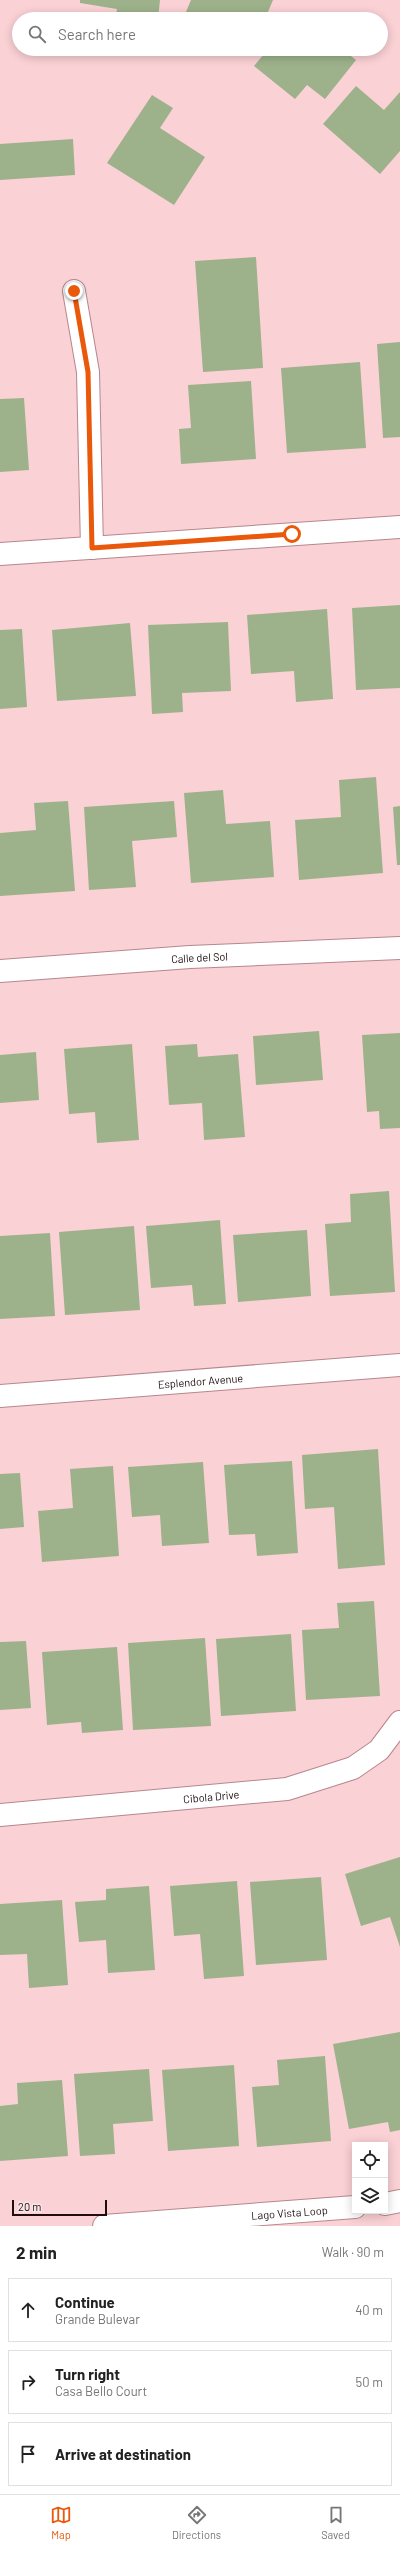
<!DOCTYPE html>
<meta charset="utf-8">
<style>
body{margin:0;font-family:Barlow,sans-serif;background:#f6f6f6;color:#222}
.controls{position:absolute;right:12px;bottom:12px;display:grid;overflow:hidden;border-radius:0px;box-shadow:0 2px 10px #0003}
.controls button{width:36px;height:36px;display:grid;place-items:center;padding:0;border:0;border-bottom:1px solid #e0e0e0;background:#fff;color:#222;font:20px sans-serif}
.scale{position:absolute;left:12px;bottom:10px;width:95px;box-sizing:border-box;padding-left:4px;border:2px solid #1e0e10;border-top:0;font-size:11px;line-height:14px;white-space:nowrap;color:#1e0e10;-webkit-text-stroke:3px #f9e4e6;paint-order:stroke}
.stop{position:absolute;width:12px;height:12px;margin:-9px;border:3px solid #ea580c;border-radius:50%;background:#fff}
.stop.end{background:#ea580c;border-color:#fff;box-shadow:0 1px 4px #0008}
.list{margin:0;padding:0;list-style:none}
h2{display:flex;justify-content:space-between;align-items:center;height:52px;margin:0;padding:0 16px;font-size:17px}
h2 small{font-size:13px;font-weight:400;color:#767676}
.list li{display:grid;grid-template-columns:26px 1fr auto;gap:12px;align-items:center;box-sizing:border-box;height:64px;margin:0 8px 8px;padding:0 8px;border:1px solid #e0e0e0;border-radius:0px}
.list b{display:block;font-size:15px;white-space:nowrap}
.list p{margin:0;font-size:13px;white-space:nowrap;color:#767676}
.list em{font-size:13px;font-style:normal;color:#767676}
.icon{flex:none;width:22px;height:22px;fill:none;stroke:currentColor;stroke-width:2;stroke-linecap:round;stroke-linejoin:round}
.map{position:relative;flex:none;width:400px;height:2226px;overflow:hidden}
.search{position:absolute;background:#fff;box-shadow:0 2px 10px #0003;left:12px;right:12px;top:12px;height:44px;display:flex;align-items:center;gap:10px;box-sizing:border-box;padding:0 14px;border-radius:22px;color:#767676;font-size:15px}
.sheet{height:268px;background:#fff}
nav{display:flex;justify-content:space-around;align-items:center;box-sizing:border-box;height:56px;border-top:1px solid #e0e0e0;background:#fff;font-size:11px;color:#767676}
nav a{display:grid;justify-items:center;gap:2px}
nav .on{color:#ea580c}
.map>svg:first-child{display:block}
.building{fill:#9db28b}
.lines{fill:none;stroke-linecap:round;stroke-linejoin:round}
.minor-casing{stroke:#b6878c;stroke-width:24}
.minor{stroke:#fff;stroke-width:22}
.route{stroke:#ea580c;stroke-width:5}
.labels{text-anchor:middle;dominant-baseline:central;stroke-width:3;stroke-linejoin:round;paint-order:stroke}
.street-label{font-size:11px;fill:#1e0e10;stroke:#f9e4e6}
</style>
<div class="map">
<svg width="400" height="2226" viewBox="0 0 400 2226">
<rect width="100%" height="100%" fill="#fad1d5"/>
<!-- building -->
<path class="building" d="M80 0H160L158 19H115L117 9 80 3Z
M191 0H273L265 19H183Z
M268 49H342L356 60 325 99 307 85 295 99 254 66Z
M356 86 384 110 400 92V151L380 174 323 124Z
M152 95 173 108 160 128 205 157 174 205 107 163Z
M73 139 75 175 0 180V144Z
M256 257 263 368 203 372 195 261Z
M400 342V437L383 438 377 344Z
M360 362 366 448 287 453 281 368Z
M251 381 256 459 181 464 179 429 191 428 188 385Z
M24 398 29 470 0 472V399Z
M400 605V688L356 690 352 608Z
M327 609 333 699 296 702 294 671 251 674 247 615Z
M228 622 231 691 182 693 183 712 152 714 148 625Z
M130 623 136 696 57 701 52 630Z
M22 629 27 707 0 709V630Z
M376 777 383 873 299 880 295 820 341 817 339 780Z
M223 790 226 824 270 821 274 877 191 883 184 793Z
M68 801 75 891 0 896V833L36 830 34 803Z
M174 801 177 837 132 841 136 887 89 890 84 807Z
M400 806V865H397L393 807Z
M319 1031 323 1080 256 1085 253 1036Z
M400 1033V1128L380 1129 379 1111 367 1112 362 1035Z
M132 1044 139 1140 97 1143 95 1112 69 1114 64 1049Z
M197 1044 198 1057 238 1054 245 1137 204 1140 202 1103 169 1105 165 1046Z
M36 1052 39 1100 0 1103V1055Z
M389 1191 395 1292 330 1296 325 1224 351 1222 350 1194Z
M220 1220 226 1304 194 1306 192 1285 151 1288 146 1226Z
M134 1226 140 1310 65 1315 59 1232Z
M307 1230 311 1296 238 1302 233 1235Z
M50 1233 55 1316 0 1319V1236Z
M378 1449 385 1565 338 1569 334 1507 305 1509 302 1455Z
M292 1461 298 1553 257 1556 255 1534 229 1535 224 1465Z
M203 1462 209 1543 162 1546 160 1515 132 1517 128 1467Z
M113 1466 119 1556 42 1562 38 1511 73 1508 70 1469Z
M20 1473 24 1527 0 1529V1474Z
M374 1601 380 1696 306 1700 302 1630 339 1628 337 1603Z
M291 1634 296 1711 221 1716 216 1639Z
M205 1638 211 1726 133 1730 128 1643Z
M26 1641 31 1708 0 1710V1642Z
M117 1647 123 1730 82 1733 81 1722 47 1725 42 1652Z
M400 1857V1947L390 1917 361 1926 345 1874Z
M321 1877 327 1960 256 1965 250 1882Z
M237 1881 244 1976 204 1979 200 1934 174 1936 170 1886Z
M149 1886 155 1970 108 1973 106 1940 79 1942 75 1902 106 1900V1889Z
M62 1900 68 1985 29 1988 27 1954 0 1955V1904Z
M400 2032V2130L390 2132 388 2122 349 2129 333 2044Z
M325 2056 331 2141 257 2147 252 2087 279 2085 277 2060Z
M234 2065 239 2146 168 2151 162 2070Z
M149 2069 153 2121 113 2124 115 2154 80 2156 74 2074Z
M62 2080 68 2156 0 2161V2106L18 2104 17 2083Z"/>
<g class="lines">
<!-- minor casing -->
<g class="minor-casing">
<g id="minor">
<path d="M74 291 88 372 92 548"/>
<path d="M0 554 400 527"/>
<path id="s1" d="M0 971 190 957 400 948"/>
<path id="s2" d="M0 1396 400 1365"/>
<path id="s3" d="M0 1815 287 1789 353 1768 379 1750 400 1722"/>
<path d="M385 2204 400 2201"/>
<path id="s4" d="M104 2226 355 2207"/>
</g>
</g>
<!-- minor -->
<use href="#minor" class="minor"/>
</g>
<g class="lines">
<!-- route -->
<path class="route" d="M74 291 88 372 92 548 292 534"/>
</g>
<g class="labels">
<!-- street labels -->
<g class="street-label">
<text stroke="none"><textPath href="#s1" startOffset="200">Calle del Sol</textPath></text>
<text stroke="none"><textPath href="#s2" startOffset="201">Esplendor Avenue</textPath></text>
<text stroke="none"><textPath href="#s3" startOffset="212">Cibola Drive</textPath></text>
<text stroke="none"><textPath href="#s4" startOffset="186">Lago Vista Loop</textPath></text>
</g>
</g>
</svg>
<div class="controls">
<button><svg class="icon" aria-label="locate" viewBox="0 0 24 24"><circle cx="12" cy="12" r="6"/><path d="M12 2v4M12 18v4M2 12h4M18 12h4"/></svg></button>
<button><svg class="icon" aria-label="layers" viewBox="0 0 24 24"><path d="M12 4l9 5-9 5-9-5zM3 14l9 5 9-5"/></svg></button>
</div>
<div class="scale">20 m</div>
<div class="stop" style="left:292px;top:534px"></div>
<div class="stop end" style="left:74px;top:291px"></div>
<div class="search"><svg class="icon" aria-label="search" viewBox="0 0 24 24"><circle cx="10" cy="10" r="6"/><path d="M15 15l6 6"/></svg>Search here</div>
</div>
<section class="sheet">
<h2>2 min<small>Walk · 90 m</small></h2>
<ul class="list">
<li><svg class="icon" aria-label="ahead" viewBox="0 0 24 24"><path d="M12 20V5M6 11l6-6 6 6"/></svg><div><b>Continue</b><p>Grande Bulevar</p></div><em>40 m</em></li>
<li><svg class="icon" aria-label="right" viewBox="0 0 24 24"><path d="M7 20v-9h11M14 6l5 5-5 5"/></svg><div><b>Turn right</b><p>Casa Bello Court</p></div><em>50 m</em></li>
<li><svg class="icon" aria-label="arrive" viewBox="0 0 24 24"><path d="M6 21V4h12l-3 4 3 4H6"/></svg><div><b>Arrive at destination</b></div></li>
</ul>
</section>
<nav>
<a class="on"><svg class="icon" aria-label="map" viewBox="0 0 24 24"><path d="M3 6l6-2 6 2 6-2v14l-6 2-6-2-6 2zM9 4v14M15 6v14"/></svg>Map</a>
<a><svg class="icon" aria-label="directions" viewBox="0 0 24 24"><path d="M12 3l9 9-9 9-9-9zM9 14v-3h6M13 9l2 2-2 2"/></svg>Directions</a>
<a><svg class="icon" aria-label="saved" viewBox="0 0 24 24"><path d="M7 4h10v16l-5-4-5 4z"/></svg>Saved</a>
</nav>
